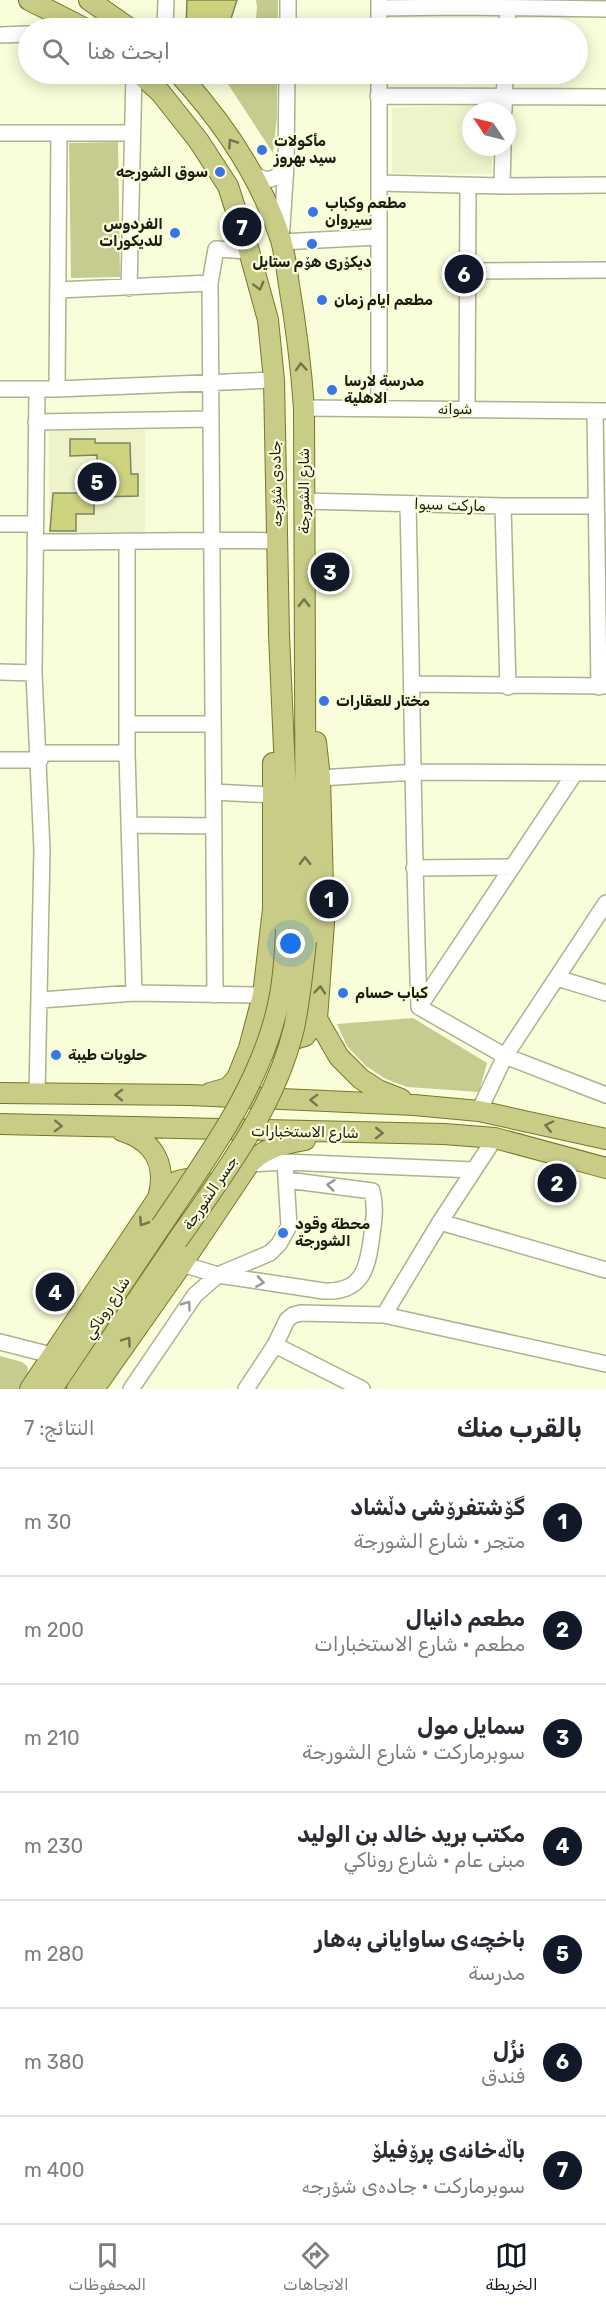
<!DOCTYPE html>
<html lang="ar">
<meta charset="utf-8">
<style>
body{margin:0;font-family:Rubik,"Noto Naskh Arabic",sans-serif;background:#f2f2f3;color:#2b2b33;direction:rtl}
.compass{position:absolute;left:462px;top:102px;width:54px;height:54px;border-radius:50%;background:#fff;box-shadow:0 3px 15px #0003;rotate:305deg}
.you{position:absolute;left:291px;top:944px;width:21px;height:21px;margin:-15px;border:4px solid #fff;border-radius:50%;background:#1a73e8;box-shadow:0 0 0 9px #1a73e833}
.badge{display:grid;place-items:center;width:39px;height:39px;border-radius:50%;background:#111827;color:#fff;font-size:20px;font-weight:700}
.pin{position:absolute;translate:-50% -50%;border:3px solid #fff;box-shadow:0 2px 6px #0006}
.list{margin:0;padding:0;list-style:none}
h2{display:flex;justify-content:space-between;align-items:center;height:78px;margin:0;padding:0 24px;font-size:26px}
h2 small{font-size:20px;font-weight:400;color:#7c7c81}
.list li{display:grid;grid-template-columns:39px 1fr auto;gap:18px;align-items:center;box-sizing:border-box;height:108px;padding:0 24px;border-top:2px solid #e1e1e2}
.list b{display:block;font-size:22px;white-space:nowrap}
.list p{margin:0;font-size:20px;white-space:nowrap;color:#7c7c81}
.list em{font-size:20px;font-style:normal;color:#7c7c81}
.icon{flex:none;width:33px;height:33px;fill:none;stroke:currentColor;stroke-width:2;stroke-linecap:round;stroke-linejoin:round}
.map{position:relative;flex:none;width:606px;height:1389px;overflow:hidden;direction:ltr}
.search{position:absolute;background:#fff;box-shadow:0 3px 15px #0003;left:18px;right:18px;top:18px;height:66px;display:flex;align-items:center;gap:15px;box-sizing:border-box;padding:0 21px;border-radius:33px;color:#7c7c81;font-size:22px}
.sheet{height:834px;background:#fff}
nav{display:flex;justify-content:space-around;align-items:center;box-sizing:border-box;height:84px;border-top:2px solid #e1e1e2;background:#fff;font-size:16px;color:#7c7c81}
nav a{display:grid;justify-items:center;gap:3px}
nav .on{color:#111827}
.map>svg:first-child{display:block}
.built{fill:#eff3c9}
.green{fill:#c6cb8f}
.building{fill:#ced37e;stroke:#7f8263;stroke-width:1.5}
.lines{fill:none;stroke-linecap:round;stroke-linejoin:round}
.minor-casing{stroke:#aeb190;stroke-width:18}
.major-casing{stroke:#757829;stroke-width:22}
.minor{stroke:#fff;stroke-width:15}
.major{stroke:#c9cc86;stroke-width:20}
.major-bridge-casing{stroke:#757829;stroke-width:22;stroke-linecap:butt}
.major-bridge{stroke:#c9cc86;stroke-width:20}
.oneway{stroke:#72744b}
.oneway2{stroke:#989993}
.poi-dot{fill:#3a75e4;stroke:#fafdda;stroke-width:2}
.labels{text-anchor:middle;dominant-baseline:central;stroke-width:4.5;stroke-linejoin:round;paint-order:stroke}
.poi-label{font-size:15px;font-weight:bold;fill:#1b1c10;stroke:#fafdda;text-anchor:start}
.street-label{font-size:15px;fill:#1b1c10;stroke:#fafdda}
</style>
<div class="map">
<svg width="606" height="1389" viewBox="0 0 606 1389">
<rect width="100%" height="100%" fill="#fafdda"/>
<!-- built -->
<path class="built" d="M493 104V111H471V147H492V174L392 173V108Z
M145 430V533H49V431Z"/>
<!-- green -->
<path class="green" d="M256 0H278V28H255L257 7Z
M227 74H277V117L273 153 224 78Z
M118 142 120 277 71 278 69 143Z
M413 1018 487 1063 479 1092 407 1087 386 1079 366 1066 347 1046 337 1024Z
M0 1356 22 1362 27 1366 29 1376 21 1389H0Z"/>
<!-- building -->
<path class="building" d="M187 0H237L228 28H186Z
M70 439H95V443H130L131 474H138V496L98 497 97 455 70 456Z
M81 492H94V514H76V531H50L53 493H81Z"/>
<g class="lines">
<!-- minor casing -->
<g class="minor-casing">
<path id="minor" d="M379 8 464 7 606 9
M165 28 166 0
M288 28V0
M379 28V0
M507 28 508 9
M0 35 28 34
M287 74 286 165 281 242 377 237
M379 74C378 185 378 297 379 409
M378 96 606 97
M504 111 505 74
M0 133H131
M251 171C265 184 276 182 286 165
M379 183 502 186 606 185
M502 186 503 147
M467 271 606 270
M129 288 134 74
M59 290 210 283
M0 389H57L274 380
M37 389 34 673 42 850 37 1093
M57 389 59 133
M304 408 606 411
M467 409 468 185
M595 411 599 687
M36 422 210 419
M304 501 503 506H596
M408 504C412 672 413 840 419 1007
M503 506 508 687
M0 524H35
M35 542C116 542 196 539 277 541
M127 542V753L134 993
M0 672 34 673
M413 684 606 686
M127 724H213
M39 753H127
M0 760H40
M320 778 415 772 606 773
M214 792 272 795
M129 825 214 826
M414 868 512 867
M557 978 606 993
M215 995 210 283 216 249 249 251
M41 1000 134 993 263 995
M419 1007 575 773
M419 1007 505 1056 606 1095
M479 1111 505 1056 606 903
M249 1164 285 1162 474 1170
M440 1222 606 1270
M182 1264 218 1275 324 1291C363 1293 368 1267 372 1234 374 1220 376 1206 372 1191L287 1180
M384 1315 440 1222 495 1138
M0 1342 51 1355
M275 1345 362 1389
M131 1389 195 1295 218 1275 270 1253 279 1244 289 1226 285 1162
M246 1389 275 1345 287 1320 293 1315 301 1313 384 1315 606 1364"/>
</g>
<!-- major casing -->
<g class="major-casing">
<path id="major" d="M29 0 84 28
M89 0 129 28
M140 74 160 92 198 140 228 186 249 251 268 320 274 380 279 635 289 862 286 930
M179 74C222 121 261 178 281 240 285 255 287 270 289 285 296 326 301 366 304 408L306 941
M316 742 320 778 324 923 317 1019 339 1057 361 1079 378 1090 401 1099
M264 1019 271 1034 288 1041 305 1036 317 1019
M0 1093 190 1095 414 1105 479 1111 606 1139
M210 1093 228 1088 237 1078 249 1048 263 995 273 909V763
M0 1124 444 1134 495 1138 606 1168
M158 1198C175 1171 210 1173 223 1202
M30 1389 158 1198C167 1166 155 1141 122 1131
M52 1389 161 1226
M77 1389 177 1241
M94 1389 182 1264 249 1164C265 1147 283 1144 305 1140"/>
</g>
<!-- minor -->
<use href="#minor" class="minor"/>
<!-- major -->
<use href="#major" class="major"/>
<!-- major-bridge casing -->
<g class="major-bridge-casing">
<path id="major-bridge" d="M161 1226C208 1156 265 1080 280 995 284 973 285 952 286 930
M177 1241C223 1175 275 1108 294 1028 300 999 303 970 306 941"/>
</g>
<!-- major-bridge -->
<use href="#major-bridge" class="major-bridge"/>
</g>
<!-- one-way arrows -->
<defs><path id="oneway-chevron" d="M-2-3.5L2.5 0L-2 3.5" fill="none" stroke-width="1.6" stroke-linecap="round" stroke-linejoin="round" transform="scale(1.5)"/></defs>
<g class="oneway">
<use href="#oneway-chevron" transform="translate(232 143) rotate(-124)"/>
<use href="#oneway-chevron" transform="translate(259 286) rotate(75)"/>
<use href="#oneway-chevron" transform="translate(301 367) rotate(-94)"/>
<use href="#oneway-chevron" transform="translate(304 603) rotate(-90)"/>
<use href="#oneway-chevron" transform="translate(305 861) rotate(-90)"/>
<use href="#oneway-chevron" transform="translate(320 990) rotate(-85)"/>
<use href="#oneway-chevron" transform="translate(119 1095) rotate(-179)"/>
<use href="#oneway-chevron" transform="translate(314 1100) rotate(-178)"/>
<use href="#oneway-chevron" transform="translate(58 1126) rotate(2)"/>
<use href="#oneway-chevron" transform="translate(549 1126) rotate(-168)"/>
<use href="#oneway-chevron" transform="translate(379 1133) rotate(1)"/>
<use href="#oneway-chevron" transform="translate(143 1222) rotate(123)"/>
<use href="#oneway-chevron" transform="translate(127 1341) rotate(-55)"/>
</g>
<g class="oneway2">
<use href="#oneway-chevron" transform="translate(331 1185) rotate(-173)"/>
<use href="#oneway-chevron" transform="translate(260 1282) rotate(9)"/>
<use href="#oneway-chevron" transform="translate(187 1305) rotate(-55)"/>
</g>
<!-- markers -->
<g class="poi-dot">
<circle cx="262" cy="150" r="6"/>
<circle cx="220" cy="172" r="6"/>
<circle cx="313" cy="212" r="6"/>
<circle cx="175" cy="233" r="6"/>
<circle cx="312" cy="244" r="6"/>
<circle cx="322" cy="300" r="6"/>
<circle cx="332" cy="390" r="6"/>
<circle cx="324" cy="701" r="6"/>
<circle cx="343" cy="993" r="6"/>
<circle cx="56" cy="1055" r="6"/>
<circle cx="283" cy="1233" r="6"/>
</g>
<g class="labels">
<!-- poi labels -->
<g class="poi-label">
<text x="274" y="141">مأكولات<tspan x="274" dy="17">سيد بهروز</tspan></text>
<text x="208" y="172" text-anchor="end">سوق الشورجه</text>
<text x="325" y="203">مطعم وكباب<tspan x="325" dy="17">سيروان</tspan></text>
<text x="163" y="224" text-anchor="end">الفردوس<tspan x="163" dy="17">للديكورات</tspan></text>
<text x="312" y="262" text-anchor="middle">دیکۆری هۆم ستایل</text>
<text x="334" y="300">مطعم ايام زمان</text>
<text x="344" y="381">مدرسة لارسا<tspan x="344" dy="17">الاهلية</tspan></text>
<text x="336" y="701">مختار للعقارات</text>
<text x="355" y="993">كباب حسام</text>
<text x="68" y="1055">حلويات طيبة</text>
<text x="295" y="1224">محطة وقود<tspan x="295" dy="17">الشورجة</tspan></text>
</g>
<!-- street labels -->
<g class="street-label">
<text x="455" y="409">شوانە</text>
<text transform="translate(276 484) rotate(-91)">جادەی شۆرجە</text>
<text transform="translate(304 491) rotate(-90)">شارع الشورجة</text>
<text transform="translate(450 505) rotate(2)">مارکت سیوا</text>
<text transform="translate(305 1132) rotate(1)">شارع الاستخبارات</text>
<text transform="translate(210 1193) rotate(-56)">جسر الشورجة</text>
<text transform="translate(107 1308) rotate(-57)">شارع روناكي</text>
</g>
</g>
</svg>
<svg class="compass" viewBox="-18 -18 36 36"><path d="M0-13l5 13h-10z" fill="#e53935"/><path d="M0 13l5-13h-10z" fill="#7c7c81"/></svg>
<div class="you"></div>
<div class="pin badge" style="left:329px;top:899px">1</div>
<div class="pin badge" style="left:557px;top:1183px">2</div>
<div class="pin badge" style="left:330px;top:572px">3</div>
<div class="pin badge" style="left:55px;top:1292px">4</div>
<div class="pin badge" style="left:97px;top:482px">5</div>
<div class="pin badge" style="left:464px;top:274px">6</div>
<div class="pin badge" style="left:242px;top:227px">7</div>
<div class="search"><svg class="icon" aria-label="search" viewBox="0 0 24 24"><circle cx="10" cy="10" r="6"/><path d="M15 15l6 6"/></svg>ابحث هنا</div>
</div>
<section class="sheet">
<h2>بالقرب منك<small>النتائج: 7</small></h2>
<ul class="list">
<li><span class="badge">1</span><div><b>گۆشتفرۆشی دڵشاد</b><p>متجر · شارع الشورجة</p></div><em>30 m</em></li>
<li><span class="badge">2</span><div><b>مطعم دانيال</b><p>مطعم · شارع الاستخبارات</p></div><em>200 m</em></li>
<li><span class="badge">3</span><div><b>سمايل مول</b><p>سوبرماركت · شارع الشورجة</p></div><em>210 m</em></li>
<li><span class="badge">4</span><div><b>مكتب بريد خالد بن الوليد</b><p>مبنى عام · شارع روناكي</p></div><em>230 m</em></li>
<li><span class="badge">5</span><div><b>باخچەی ساوایانی بەهار</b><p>مدرسة</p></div><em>280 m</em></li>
<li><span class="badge">6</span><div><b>نزُل</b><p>فندق</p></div><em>380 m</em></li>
<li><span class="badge">7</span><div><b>باڵەخانەی پرۆفیلۆ</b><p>سوبرماركت · جادەی شۆرجە</p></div><em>400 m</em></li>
</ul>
</section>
<nav>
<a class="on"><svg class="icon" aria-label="map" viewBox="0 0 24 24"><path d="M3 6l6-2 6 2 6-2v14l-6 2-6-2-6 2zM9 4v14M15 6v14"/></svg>الخريطة</a>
<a><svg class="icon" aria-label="directions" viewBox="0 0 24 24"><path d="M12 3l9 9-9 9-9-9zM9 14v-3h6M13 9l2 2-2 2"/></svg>الاتجاهات</a>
<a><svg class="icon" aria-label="saved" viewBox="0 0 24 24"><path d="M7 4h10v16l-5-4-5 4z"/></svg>المحفوظات</a>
</nav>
